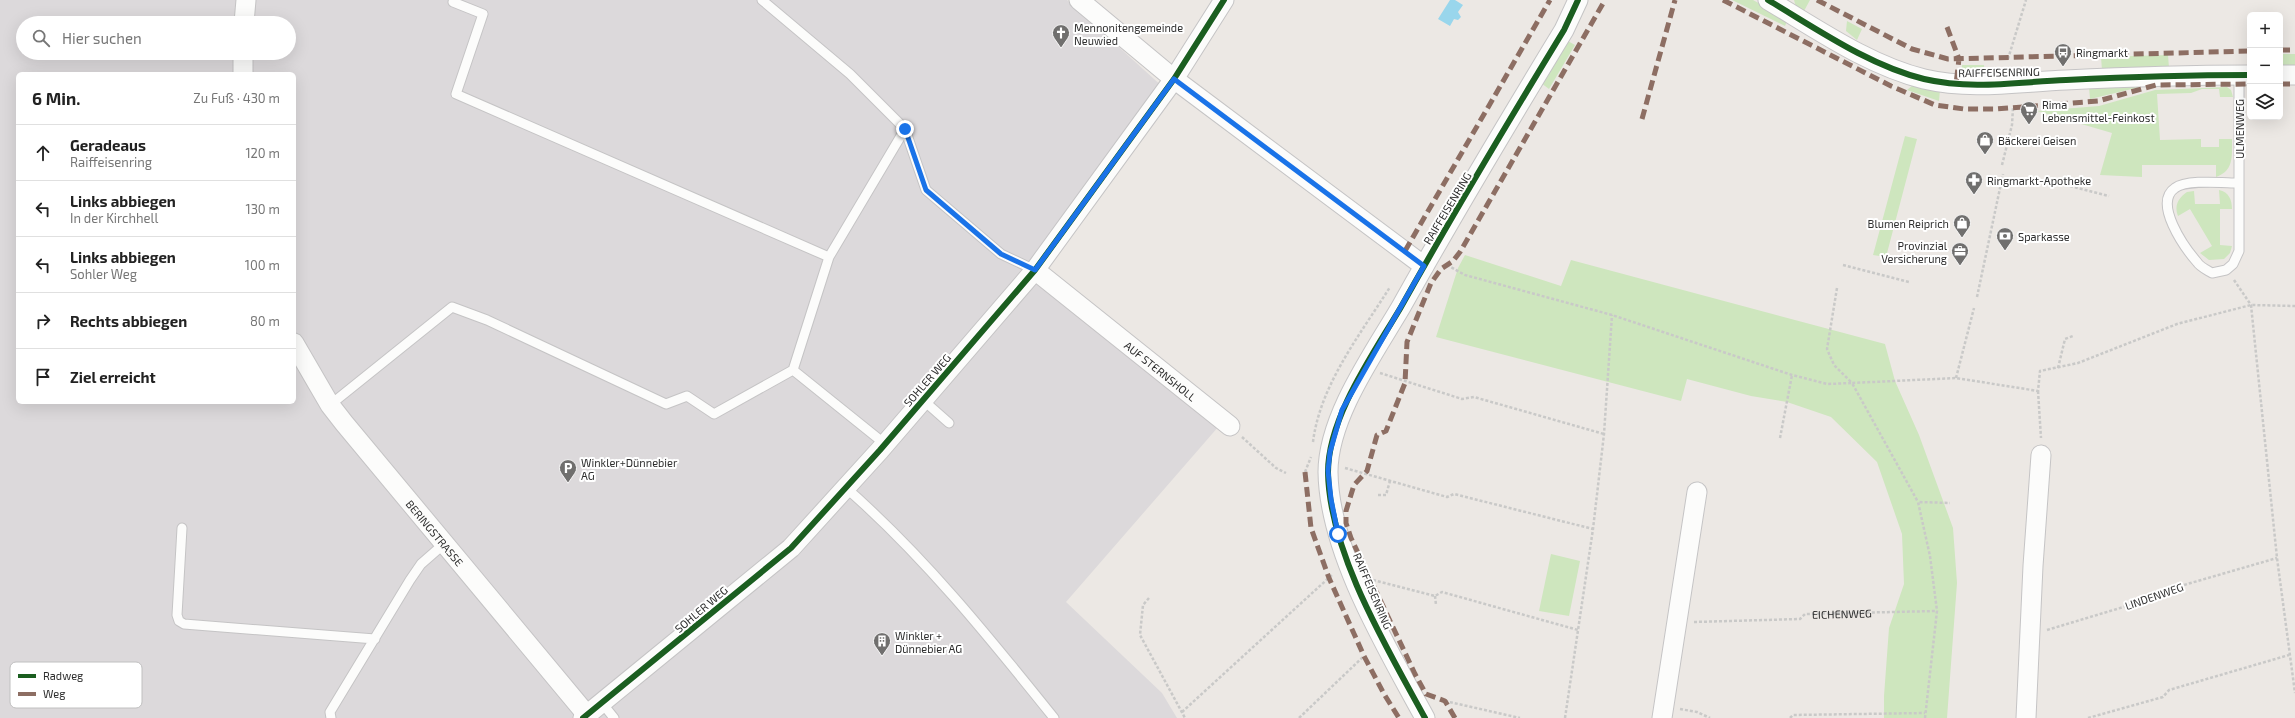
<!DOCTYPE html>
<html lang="de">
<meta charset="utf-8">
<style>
body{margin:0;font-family:"Exo 2",sans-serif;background:#f6f6f6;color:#222}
.controls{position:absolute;right:12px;top:12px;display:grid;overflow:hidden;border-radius:6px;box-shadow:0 4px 16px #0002}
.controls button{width:36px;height:36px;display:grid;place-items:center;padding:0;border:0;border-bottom:1px solid #e0e0e0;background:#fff;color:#222;font:20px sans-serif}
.stop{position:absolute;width:12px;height:12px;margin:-9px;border:3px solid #1a73e8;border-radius:50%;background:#fff}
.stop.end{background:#1a73e8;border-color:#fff;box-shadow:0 1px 4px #0008}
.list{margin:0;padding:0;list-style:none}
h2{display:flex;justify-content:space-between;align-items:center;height:52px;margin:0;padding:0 16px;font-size:17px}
h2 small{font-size:13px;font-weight:400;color:#767676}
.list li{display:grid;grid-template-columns:26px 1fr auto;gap:12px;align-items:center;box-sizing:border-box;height:56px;padding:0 16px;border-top:1px solid #e0e0e0}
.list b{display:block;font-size:15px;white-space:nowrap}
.list p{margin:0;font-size:13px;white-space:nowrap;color:#767676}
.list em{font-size:13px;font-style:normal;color:#767676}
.icon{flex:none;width:22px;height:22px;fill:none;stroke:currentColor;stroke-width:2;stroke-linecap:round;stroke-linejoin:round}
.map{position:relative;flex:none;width:2295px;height:718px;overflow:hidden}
.search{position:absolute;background:#fff;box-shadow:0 4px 16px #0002;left:16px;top:16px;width:280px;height:44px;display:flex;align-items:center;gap:10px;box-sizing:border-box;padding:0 14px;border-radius:22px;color:#767676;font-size:15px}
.panel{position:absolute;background:#fff;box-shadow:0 4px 16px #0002;left:16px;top:72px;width:280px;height:332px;border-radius:6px}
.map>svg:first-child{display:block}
.industrial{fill:#dcd9db;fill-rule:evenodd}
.green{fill:#cee6be}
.water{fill:#99d6ec}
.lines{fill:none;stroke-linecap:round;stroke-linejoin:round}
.service-casing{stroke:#c5c4c5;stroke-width:11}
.minor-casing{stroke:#c5c4c5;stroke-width:21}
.path{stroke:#c9c9c8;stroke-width:2.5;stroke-dasharray:3 2;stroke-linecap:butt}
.service{stroke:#fcfcfb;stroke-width:9}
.minor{stroke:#fcfcfb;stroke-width:19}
.quiet{stroke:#8d6e63;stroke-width:5;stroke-dasharray:10 5;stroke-linecap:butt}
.cycleway-casing{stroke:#fff;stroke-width:8}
.cycleway{stroke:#1b5e20;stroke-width:6}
.route{stroke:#1a73e8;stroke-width:5}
.labels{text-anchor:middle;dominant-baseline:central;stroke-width:4;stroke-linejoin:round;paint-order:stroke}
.poi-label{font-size:11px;fill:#2e2e2e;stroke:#fff;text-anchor:start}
.street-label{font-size:11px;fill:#2e2e2e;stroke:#fff}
.key{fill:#fff;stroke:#c0c0c0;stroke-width:1}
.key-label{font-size:11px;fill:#2e2e2e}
</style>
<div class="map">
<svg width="2295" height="718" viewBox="0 0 2295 718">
<rect width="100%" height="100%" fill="#ece8e4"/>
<!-- industrial -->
<path class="industrial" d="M0 0H1067L1165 89 1027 273 1219 426 1066 602 1162 693 1177 718H0ZM23 23H289V53H23ZM18 74H294V402H18Z"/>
<!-- green -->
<path class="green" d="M1732 0H1753L1788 19 1785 26Z
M1794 0H1810L1804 11 1796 7Z
M1847 21 1862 29 1857 40 1846 31Z
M1566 40 1575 45 1549 89 1541 83Z
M2280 54H2295V66H2280Z
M2168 55 2169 68 2102 70 2101 57Z
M1962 65H1984L1985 78 1961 77Z
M2153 84 2090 99 2089 87Z
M1913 85 1940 90 1939 101 1907 90Z
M2227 87 2231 90 2233 97H2220L2219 89H2202L2191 93 2157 94 2160 140 2201 139V147H2219V139H2232C2232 156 2234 171 2216 177V165H2142V177L2100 175 2112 133 2037 111 2099 106 2155 90Z
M1905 136 1917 139 1886 257 1873 255Z
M2219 190C2229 192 2232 200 2232 209H2220V245L2232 246 2230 253 2224 259 2209 260 2200 253 2212 246 2190 209 2178 216C2174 206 2178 198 2187 192L2194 191 2195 204H2220Z
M1465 255 1561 286 1571 260 1885 344 1895 381 1919 435 1953 528 1957 583 1947 718H1884V696L1889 628 1904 584 1902 534 1877 462 1831 417 1787 402 1751 396 1687 379 1681 401 1436 337 1458 268Z
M1551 554 1580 561 1569 616 1539 611Z"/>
<!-- water -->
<path class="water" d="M1450 0H1455L1463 5 1458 12 1461 17 1458 20 1454 19 1450 26 1438 19Z"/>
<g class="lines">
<!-- service casing -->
<g class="service-casing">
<path id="service" d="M454 0 453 2 483 14 456 94 829 257
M762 0 850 74 905 129
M2239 183C2224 183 2187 179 2175 188 2153 203 2184 247 2197 262 2200 267 2207 270 2212 273L2226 270 2233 264 2239 251V75
M923 400 949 423
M330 405 452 307 487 320 666 404 687 396 714 414 793 370
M885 444 793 370 829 257 905 129 926 190 1001 254 1035 270
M845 487C923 555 989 637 1054 718
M182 528 177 615 179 621 184 624 375 639
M602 703 614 718
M331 718 330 712 410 580 421 564 445 543"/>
</g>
<!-- minor casing -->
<g class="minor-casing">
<g id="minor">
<path d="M1079 0 1174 79 1424 266"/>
<path d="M1768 0C1817 29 1868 65 1924 79 1971 90 2018 82 2066 80 2127 77 2189 75 2250 75"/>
<path d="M244 23 246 0"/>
<path d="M243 53V74"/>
<path d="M2280 75H2295"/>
<path id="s2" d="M1035 270 1230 426"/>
<path id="s3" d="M294 343 330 405 344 423 587 715"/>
<path d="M583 718 791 548 880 450 1035 270 1174 79 1224 0"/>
<path d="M1425 718C1387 648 1329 552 1328 472 1328 417 1374 353 1401 307 1453 214 1508 122 1564 30L1578 0"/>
<path d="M1662 718 1697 492"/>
<path d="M2026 718 2033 566 2041 455"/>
</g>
</g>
<!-- path -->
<g class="path">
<path d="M2008 59 2026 0"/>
<path d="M2002 165 2012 125 2013 107"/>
<path d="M2070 186 2109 196"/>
<path d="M1447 265 1465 275 1612 315 1792 375 1827 384 1852 383 1918 502"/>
<path d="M1843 265 1909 282"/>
<path d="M2234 280 2251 305 2277 558 2295 693"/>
<path d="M1837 288 1827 349 1834 365 1852 383 1956 378 2038 391 2040 371 2078 363 2177 324 2251 305 2295 306"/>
<path d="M1977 297 2003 174"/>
<path d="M2058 368 2065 339 2073 336"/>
<path d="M1380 373 1462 399 1474 397 1604 434"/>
<path d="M1956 378 1974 308"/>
<path d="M2038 391 2041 438"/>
<path d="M1242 437 1276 468 1286 473"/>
<path d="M1780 438 1792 375"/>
<path d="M1313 442C1320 385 1360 335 1390 287"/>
<path d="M1345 468 1447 497 1454 494 1593 529"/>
<path d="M1305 472 1311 457"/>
<path d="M1378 495H1386L1390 481"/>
<path d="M1373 580 1435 596 1442 592 1578 630"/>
<path d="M1435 596 1436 605"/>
<path d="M1149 598 1143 605 1140 635 1185 718"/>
<path id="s1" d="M1694 622 1800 619 1805 614 1937 611"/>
<path d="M2047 630 2170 593 2177 587 2277 558"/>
<path d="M1445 701 1520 718"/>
<path d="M1680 709 1697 712 1710 718"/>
<path d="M1182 712 1333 574"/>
<path d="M1299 718 1364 656"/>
<path d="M1565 718 1593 529 1604 434 1612 315"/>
<path d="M1790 718 1793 715 1925 713"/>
<path d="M1925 718 1937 611 1930 556 1918 502 1950 503"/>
<path d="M2088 718 2163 697 2169 690 2289 655"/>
</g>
<!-- service -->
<use href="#service" class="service"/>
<!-- minor -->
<use href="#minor" class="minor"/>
<!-- quiet -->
<path class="quiet" d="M1723 0 1891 86 1935 105 1964 109H1996L2098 101 2156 85 2250 84
M1817 0 1912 49 1948 59 2250 51
M1947 27 1959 59 1956 84
M2280 50H2295
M2280 84H2295
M1642 119 1675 0
M1405 251 1550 0
M1305 472 1311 528 1329 578 1364 656 1384 694 1399 718
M1455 718 1445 701 1426 694 1415 674 1351 538 1346 523V511L1354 485 1367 471 1377 435 1386 431 1405 383 1407 342 1431 283 1441 269 1453 261 1460 252 1605 0"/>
<!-- cycleway casing -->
<g class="cycleway-casing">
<path id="cycleway" d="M1768 0C1817 29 1868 65 1924 79 1971 90 2018 82 2066 80 2127 77 2189 75 2250 75
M583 718 791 548 880 450 1035 270 1174 79 1224 0
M1425 718C1387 648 1329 552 1328 472 1328 417 1374 353 1401 307 1453 214 1508 122 1564 30L1578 0"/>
</g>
<!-- cycleway -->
<use href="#cycleway" class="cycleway"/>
</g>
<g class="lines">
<!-- route -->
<path class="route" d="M905 129 926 190 1001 254 1035 270 1174 79 1424 266 1342 410 1330 452 1328 471 1331 499 1338 534"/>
</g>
<!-- icons -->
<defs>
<g id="church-pin" transform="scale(0.9)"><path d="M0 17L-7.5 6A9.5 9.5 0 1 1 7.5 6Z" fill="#706f6e" stroke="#fff"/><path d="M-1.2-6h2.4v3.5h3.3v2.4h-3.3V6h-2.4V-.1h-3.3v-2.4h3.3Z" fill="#fff"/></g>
<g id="bus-pin" transform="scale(0.9)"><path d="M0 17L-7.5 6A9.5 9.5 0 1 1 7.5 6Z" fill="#706f6e" stroke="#fff"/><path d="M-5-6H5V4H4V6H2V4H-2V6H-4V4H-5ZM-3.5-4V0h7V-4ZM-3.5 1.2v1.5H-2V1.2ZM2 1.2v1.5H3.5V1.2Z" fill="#fff"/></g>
<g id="supermarket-pin" transform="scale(0.9)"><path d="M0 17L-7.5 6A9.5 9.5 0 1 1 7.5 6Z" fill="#706f6e" stroke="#fff"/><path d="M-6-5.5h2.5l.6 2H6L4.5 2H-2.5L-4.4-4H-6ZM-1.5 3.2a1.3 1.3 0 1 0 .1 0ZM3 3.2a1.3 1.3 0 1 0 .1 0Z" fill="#fff"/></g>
<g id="shop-pin" transform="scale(0.9)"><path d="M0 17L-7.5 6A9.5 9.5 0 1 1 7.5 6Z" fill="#706f6e" stroke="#fff"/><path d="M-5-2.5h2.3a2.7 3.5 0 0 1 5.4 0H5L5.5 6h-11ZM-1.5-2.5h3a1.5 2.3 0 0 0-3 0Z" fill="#fff"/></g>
<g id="pharmacy-pin" transform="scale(0.9)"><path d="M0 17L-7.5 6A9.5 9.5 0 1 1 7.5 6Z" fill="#706f6e" stroke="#fff"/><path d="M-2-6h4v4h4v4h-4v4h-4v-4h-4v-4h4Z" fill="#fff"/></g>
<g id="bank-pin" transform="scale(0.9)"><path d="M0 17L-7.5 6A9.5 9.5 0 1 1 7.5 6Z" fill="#706f6e" stroke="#fff"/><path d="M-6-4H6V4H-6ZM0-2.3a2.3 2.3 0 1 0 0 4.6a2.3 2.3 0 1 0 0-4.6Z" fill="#fff"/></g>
<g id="office-pin" transform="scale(0.9)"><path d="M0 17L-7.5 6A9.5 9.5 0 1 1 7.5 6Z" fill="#706f6e" stroke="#fff"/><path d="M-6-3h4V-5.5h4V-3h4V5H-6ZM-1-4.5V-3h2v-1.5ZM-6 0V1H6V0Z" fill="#fff"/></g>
<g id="parking-pin" transform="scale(0.9)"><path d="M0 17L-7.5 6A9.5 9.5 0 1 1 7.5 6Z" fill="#706f6e" stroke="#fff"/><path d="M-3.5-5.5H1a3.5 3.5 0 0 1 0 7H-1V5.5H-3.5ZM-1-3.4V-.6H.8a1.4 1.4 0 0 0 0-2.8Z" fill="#fff"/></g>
<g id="building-pin" transform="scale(0.9)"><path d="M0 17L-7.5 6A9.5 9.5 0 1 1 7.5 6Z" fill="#706f6e" stroke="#fff"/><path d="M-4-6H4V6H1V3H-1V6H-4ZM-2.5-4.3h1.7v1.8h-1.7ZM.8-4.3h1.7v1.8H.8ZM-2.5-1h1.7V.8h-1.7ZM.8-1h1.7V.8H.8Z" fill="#fff"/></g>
</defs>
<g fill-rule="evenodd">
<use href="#church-pin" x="1061" y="33"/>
<use href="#bus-pin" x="2063" y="52"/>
<use href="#supermarket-pin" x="2029" y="110"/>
<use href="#shop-pin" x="1985" y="140"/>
<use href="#pharmacy-pin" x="1974" y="180"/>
<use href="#shop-pin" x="1962" y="223"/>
<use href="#bank-pin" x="2005" y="236"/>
<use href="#office-pin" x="1960" y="251"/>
<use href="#parking-pin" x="568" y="468"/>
<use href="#building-pin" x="882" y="641"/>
</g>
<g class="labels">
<!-- poi labels -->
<g class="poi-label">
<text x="1074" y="27">Mennonitengemeinde<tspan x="1074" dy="13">Neuwied</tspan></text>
<text x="2076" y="52">Ringmarkt</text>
<text x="2042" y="104">Rima<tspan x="2042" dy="13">Lebensmittel-Feinkost</tspan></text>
<text x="1998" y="140">Bäckerei Geisen</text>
<text x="1987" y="180">Ringmarkt-Apotheke</text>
<text x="1949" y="223" text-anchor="end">Blumen Reiprich</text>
<text x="2018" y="236">Sparkasse</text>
<text x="1947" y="245" text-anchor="end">Provinzial<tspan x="1947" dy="13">Versicherung</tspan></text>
<text x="581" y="462">Winkler+Dünnebier<tspan x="581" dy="13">AG</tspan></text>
<text x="895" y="635">Winkler +<tspan x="895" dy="13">Dünnebier AG</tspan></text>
</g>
<!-- street labels -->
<g class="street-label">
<text transform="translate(1999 72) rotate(-1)">RAIFFEISENRING</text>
<text transform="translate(2239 129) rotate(-90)">ULMENWEG</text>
<text transform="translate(1447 208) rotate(-59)">RAIFFEISENRING</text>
<text stroke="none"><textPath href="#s2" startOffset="161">AUF STERNSHOLL</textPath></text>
<text transform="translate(927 380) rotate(-49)">SOHLER WEG</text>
<text stroke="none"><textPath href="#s3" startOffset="237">BERINGSTRASSE</textPath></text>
<text transform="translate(1373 591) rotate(67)">RAIFFEISENRING</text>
<text transform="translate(2154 596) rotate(-19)">LINDENWEG</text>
<text transform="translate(701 609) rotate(-40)">SOHLER WEG</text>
<text stroke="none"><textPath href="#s1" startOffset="150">EICHENWEG</textPath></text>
</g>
</g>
<!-- legend -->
<rect x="10" y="662" width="132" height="46" rx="6" class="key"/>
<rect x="18" y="674" width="18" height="4" fill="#1b5e20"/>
<rect x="18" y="692" width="18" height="4" fill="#8d6e63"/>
<g class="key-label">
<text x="43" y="680">Radweg</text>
<text x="43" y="698">Weg</text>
</g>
</svg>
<div class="controls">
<button>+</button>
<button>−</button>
<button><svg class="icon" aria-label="layers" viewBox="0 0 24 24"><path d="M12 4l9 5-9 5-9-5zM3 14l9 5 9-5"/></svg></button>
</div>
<div class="stop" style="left:1338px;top:534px"></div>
<div class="stop end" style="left:905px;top:129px"></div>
<div class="search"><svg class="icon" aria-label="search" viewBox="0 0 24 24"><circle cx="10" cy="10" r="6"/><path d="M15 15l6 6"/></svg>Hier suchen</div>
<section class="panel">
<h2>6 Min.<small>Zu Fuß · 430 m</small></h2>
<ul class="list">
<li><svg class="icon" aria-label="ahead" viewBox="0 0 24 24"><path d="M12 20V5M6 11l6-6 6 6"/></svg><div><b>Geradeaus</b><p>Raiffeisenring</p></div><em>120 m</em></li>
<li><svg class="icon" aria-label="left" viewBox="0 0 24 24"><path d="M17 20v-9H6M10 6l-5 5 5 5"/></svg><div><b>Links abbiegen</b><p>In der Kirchhell</p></div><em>130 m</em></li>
<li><svg class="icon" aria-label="left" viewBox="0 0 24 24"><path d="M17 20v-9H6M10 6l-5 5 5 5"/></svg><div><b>Links abbiegen</b><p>Sohler Weg</p></div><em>100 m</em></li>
<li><svg class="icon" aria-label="right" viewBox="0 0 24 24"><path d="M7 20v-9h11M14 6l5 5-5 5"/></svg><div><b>Rechts abbiegen</b></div><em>80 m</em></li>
<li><svg class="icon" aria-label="arrive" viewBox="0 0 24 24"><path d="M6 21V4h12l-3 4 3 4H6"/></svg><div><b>Ziel erreicht</b></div></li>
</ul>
</section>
</div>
